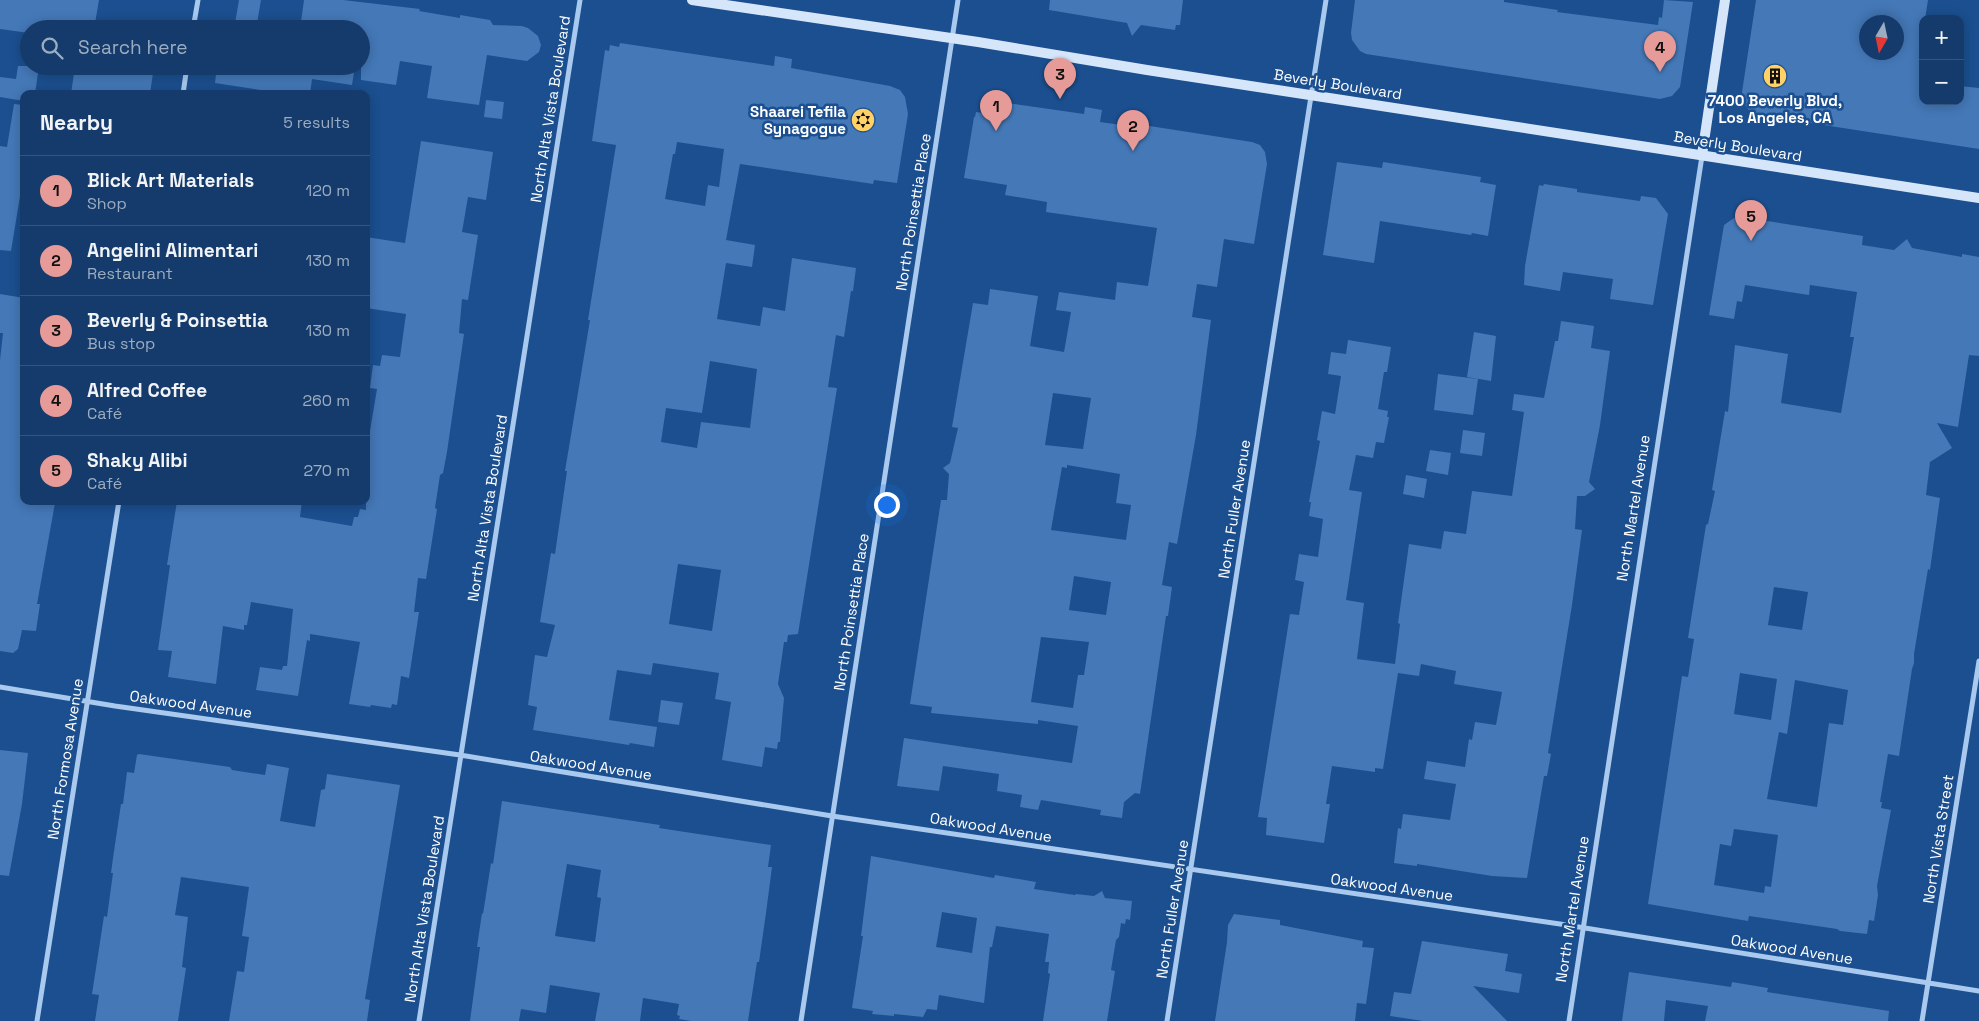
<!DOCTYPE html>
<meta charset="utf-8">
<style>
body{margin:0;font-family:"Space Grotesk",sans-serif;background:#1d4271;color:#f1f3f6}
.controls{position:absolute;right:15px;top:15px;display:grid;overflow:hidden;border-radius:10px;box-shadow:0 2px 12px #0003}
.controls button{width:45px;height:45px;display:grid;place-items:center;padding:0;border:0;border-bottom:1px solid #33557e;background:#143b6b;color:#f1f3f6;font:25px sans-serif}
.compass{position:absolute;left:1859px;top:15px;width:45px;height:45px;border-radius:50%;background:#143b6b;box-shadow:0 2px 12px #0003;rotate:189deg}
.you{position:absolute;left:886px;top:504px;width:18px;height:18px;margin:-12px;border:4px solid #fff;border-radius:50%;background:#1a73e8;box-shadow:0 0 0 8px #1a73e833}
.badge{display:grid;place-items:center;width:32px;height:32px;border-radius:50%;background:#e69b98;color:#111;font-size:16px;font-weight:700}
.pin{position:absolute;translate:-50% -41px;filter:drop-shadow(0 1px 2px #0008)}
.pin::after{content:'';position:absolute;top:26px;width:18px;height:15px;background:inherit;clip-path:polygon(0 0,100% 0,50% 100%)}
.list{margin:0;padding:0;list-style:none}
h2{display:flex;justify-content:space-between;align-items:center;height:65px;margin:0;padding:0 20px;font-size:21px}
h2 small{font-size:16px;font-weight:400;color:#9dadc1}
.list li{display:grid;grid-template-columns:32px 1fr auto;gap:15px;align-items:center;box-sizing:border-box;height:70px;padding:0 20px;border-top:1px solid #33557e}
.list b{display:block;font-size:19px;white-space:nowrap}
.list p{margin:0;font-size:16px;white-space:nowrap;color:#9dadc1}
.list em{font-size:16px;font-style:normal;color:#9dadc1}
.icon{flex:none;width:28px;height:28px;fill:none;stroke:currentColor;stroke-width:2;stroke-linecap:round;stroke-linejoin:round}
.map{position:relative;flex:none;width:1979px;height:1021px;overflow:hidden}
.search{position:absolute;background:#143b6b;box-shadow:0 2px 12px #0003;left:20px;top:20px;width:350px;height:55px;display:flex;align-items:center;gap:12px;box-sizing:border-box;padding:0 18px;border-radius:28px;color:#9dadc1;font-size:19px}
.panel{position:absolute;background:#143b6b;box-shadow:0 2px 12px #0003;left:20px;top:90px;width:350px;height:415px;border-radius:10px}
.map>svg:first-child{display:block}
.building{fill:#4478b7;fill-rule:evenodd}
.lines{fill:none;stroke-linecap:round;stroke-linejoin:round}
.street{stroke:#a9c9ee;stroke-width:5}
.secondary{stroke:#d6e6fa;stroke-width:10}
.labels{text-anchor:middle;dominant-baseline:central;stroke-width:5;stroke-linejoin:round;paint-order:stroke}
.street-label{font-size:15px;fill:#fff;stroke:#1b4f8f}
.poi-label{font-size:15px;font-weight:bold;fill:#fff;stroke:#1b4f8f}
</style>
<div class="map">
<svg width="1979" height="1021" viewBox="0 0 1979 1021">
<rect width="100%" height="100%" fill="#1b4f8f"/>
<!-- building -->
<path class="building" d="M0 0H99L94 29H29V33L0 29Z
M239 0H261L256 29H234Z
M304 0H343L420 9 419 11 460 18V15L490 20 493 25 522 26 528 28 538 36 541 45 539 52 527 61 487 55 479 105 427 98 432 66 400 61 396 85 361 80V29H300Z
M1050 0H1183L1180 25H1176L1175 30 1141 25 1132 36 1127 23 1049 10Z
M1355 0H1504V2L1558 10 1557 12 1658 25 1659 17 1662 18 1664 0 1693 2 1680 87 1672 96 1660 99 1366 54 1360 51 1352 40 1351 33Z
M1756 0H1928L1925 19H1923V101H1960V86L1979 88V149L1759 115 1750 112 1743 102 1742 92ZM1866 22H1896V52H1866Z
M620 43 774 66 775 56 792 59 791 68 890 86 900 90 905 97 908 114 897 183 874 180 873 184 740 164 726 240 755 245 752 267 726 263 717 319 760 326 763 307 785 311 792 258 856 268 853 291H851L844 337 836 335 828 387 837 388 798 634 788 635 787 642H784L778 684 784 698 780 742H778L777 749 765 747 762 767 722 760 731 702 715 699 719 673 653 663 651 675 617 670 609 720 657 727 654 747 630 743 629 745 533 730 537 707 528 705 535 655 547 657 555 625 540 622 551 553 555 554 567 471H565L590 320H588L591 301 616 145 592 141 605 50 609 51 610 45 619 47ZM677 142 724 149 719 187 708 185 705 206 665 199 673 154H675ZM710 361 757 369 750 428 701 422 697 448 661 442 666 408 702 413ZM678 564 721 570 712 631 669 624Z
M18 66H39L35 94H24V101L0 97V77L16 79Z
M75 66H154L150 94H71Z
M217 66H238L283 73 290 66H355L352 85 312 79 310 94H288L215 83Z
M486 100 504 102 502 119 484 117Z
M994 101 1084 114 1085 107 1102 110 1100 122 1136 127 1137 124 1252 142 1260 145 1265 152 1267 164 1254 244 1224 239 1217 287 1197 284 1192 317 1211 320 1196 435 1177 544 1169 542 1162 585 1172 587 1168 616H1166L1140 794 1135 793 1124 802 1122 818 1100 815 1101 810 1041 800 1038 810 1020 807 1022 795 997 791 999 774 943 766 939 791 897 786 904 738 1072 763 1078 726 1038 720V724L931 713 932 707 910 704 941 500H947L949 474 943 468 950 463 958 428 952 427 973 303 988 305 990 289 1038 296 1030 346 1064 352 1071 312 1056 310 1059 292 1115 300 1117 282 1148 286 1157 228 1046 212 1047 202 1005 195 1007 185 964 178 974 117H975L976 112 992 114ZM1053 393 1091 398 1083 449 1045 445ZM1067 465 1120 474 1116 503 1131 505 1126 540 1051 530 1062 467 1067 468ZM1074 576 1111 582 1106 615 1069 610ZM1041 637 1089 642 1084 675H1078L1073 708 1031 702Z
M14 104 24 105V162L20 184H22L11 251 0 250V146L7 147Z
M421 141 493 152 486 200 468 197 462 232 478 235 468 300 462 299 459 333 464 334 447 452 443 473 440 475 435 508 437 509 426 579 418 578 414 612H419L409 678 401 676 397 705 392 704 391 708 371 705 370 707 349 704 360 642 310 634V641L307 640 298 696 256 690 260 667 282 670 283 666H287L293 609 251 602 247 625H244V630L223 626 216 684 168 677 172 651 158 650 170 565H167L177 501H302L300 517 352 526 354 517H358L360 509 366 510V455L377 389 370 388 373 365 380 366 382 355 400 357 406 314 366 308V237L405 243Z
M1337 162 1382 168 1383 162 1481 177 1480 182 1496 185 1488 236 1472 233 1471 235 1380 221 1374 263 1323 255Z
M1544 184 1577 189V192L1640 201 1641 196 1656 198 1668 214 1653 305 1610 299 1613 279 1563 272 1560 291 1524 285 1525 266 1539 185 1543 186Z
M1742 217 1863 236 1862 245 1894 250 1907 239 1912 248 1962 257V254L1979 257V356L1969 355 1958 427 1937 423 1952 448 1930 462 1926 495 1940 498 1930 570 1928 569 1914 654V663L1912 669 1899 756 1888 754 1880 802H1882L1881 808 1891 810 1877 886 1878 895 1874 921 1869 920 1867 934 1840 931 1837 929 1749 916 1748 921 1648 904 1682 676 1688 677 1694 639 1688 638 1706 525 1708 524 1715 491 1712 490 1725 411 1728 412 1735 345 1788 354 1781 403 1841 413 1854 337H1850L1857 292 1810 285 1809 295 1745 285 1742 302 1737 301 1734 319 1709 315 1724 225 1734 218ZM1774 587 1808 592 1802 630 1768 625ZM1740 673 1777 679 1771 720 1734 714ZM1795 680 1848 690 1843 725 1829 723 1817 807 1767 799 1779 732 1787 734ZM1734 829 1778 835 1771 887 1765 886 1764 893 1714 885 1720 844 1731 846Z
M0 294 24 298V501L55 503 37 604H40L36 631 22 630 18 649 13 653 0 651V360L3 333H0Z
M1561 321 1594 326 1591 348 1610 351 1600 425 1589 482 1595 489 1585 496H1577L1575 529 1582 530 1572 605 1548 753 1551 754 1547 776H1544L1527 878 1492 876 1417 864V866L1394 863 1398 828 1401 829 1403 814 1450 820 1456 784 1424 779 1427 761 1465 767 1469 739 1472 740 1475 722 1496 725 1502 692 1454 684 1456 671 1421 664 1419 676 1398 673 1383 769 1375 768V772L1332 766 1326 804H1330L1324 843 1266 835 1267 818 1258 817 1290 614 1299 615 1304 582 1295 580 1299 554 1318 557 1323 519 1309 516 1311 502H1309L1320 441 1317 440 1322 411 1335 414 1341 376 1328 374 1331 352 1346 354 1348 340 1391 347 1387 372H1384L1378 409 1388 411 1387 417H1389L1384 443 1376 442 1373 458 1356 455 1349 490 1362 492 1346 600 1364 603 1357 659 1395 664 1400 624 1398 623 1409 544 1441 549 1444 531 1466 534 1472 491 1512 496 1524 412 1512 410 1514 394 1544 398 1555 341H1558Z
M1474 332 1496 336 1491 381 1467 377Z
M1438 374 1478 379 1473 415 1434 410Z
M1463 430 1485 433 1482 456 1460 453Z
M1430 450 1451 453 1448 475 1426 471Z
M1406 475 1427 479 1424 498 1403 494Z
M661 700 683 703 679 725 658 722Z
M0 750 28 753 22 804 9 876 0 875Z
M139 754 230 767 232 770 265 775 267 764 289 768 280 821 315 827 321 790 325 789 327 774 400 785 365 999 370 1000 367 1021H229L237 971 244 972 249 937 242 936 249 887 181 877 175 915 188 917 182 967 186 968 178 1021H95L99 995 92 994 104 916 107 917 113 873H111L113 858 121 804H123L127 772 134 773 137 755Z
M502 801 660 825 659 828 771 845 768 867H772L766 913 759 962H757L748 1021H691L679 1019 680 1016 677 1015 679 1004 643 998 640 1021H595L600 993 550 985 546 1013 521 1009 519 1021H470L480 947H477L482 913 483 914 491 863 493 864ZM567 864 601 870 597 897 601 898 595 942 555 936Z
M871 856 994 878 995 875 1036 882 1034 889 1075 895 1076 894 1094 896 1102 891 1105 898 1132 901 1130 920 1126 919 1125 924 1121 923 1119 937 1116 940 1111 970 1115 971 1107 1021H1043L1050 974 1048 973 1049 962H1045L1049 934 996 926 992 947H990L984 1003 939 995 937 1010 927 1009 923 1017 894 1014V1016L872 1014 873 1011 852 1008 863 936H861ZM942 912 977 918 972 953 936 947Z
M1234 914 1280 920V925L1363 941 1362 947 1374 948 1366 1004 1357 1003 1355 1021H1215L1227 942 1228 925Z
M1422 941 1508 954 1505 971 1522 974 1519 993 1473 986 1507 1021H1423L1390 1016 1394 992 1411 994Z
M1629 972 1731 987 1732 982 1768 988 1767 992 1889 1011 1888 1021H1705L1708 1006 1666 1000 1664 1021H1622Z"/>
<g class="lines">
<!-- street -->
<path class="street" d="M193 29 198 0
M183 94 187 66
M0 687 115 706 460 755 832 816 1560 924 1979 991
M37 1021 119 501
M419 1021 580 0
M801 1021 958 0
M1167 1021 1326 0
M1569 1021 1702 156
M1922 1021 1979 661"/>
<!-- secondary -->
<path class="secondary" d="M692 0 978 42 1147 70 1979 198
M1702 155 1725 0"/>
</g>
<!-- icons -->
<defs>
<g id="building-disc" transform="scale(1.25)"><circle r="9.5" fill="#ffd166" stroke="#1b4f8f"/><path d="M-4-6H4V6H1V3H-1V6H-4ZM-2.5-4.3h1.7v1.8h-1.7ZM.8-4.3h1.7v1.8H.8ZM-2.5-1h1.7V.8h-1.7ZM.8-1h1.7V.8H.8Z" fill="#111"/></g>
<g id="synagogue-disc" transform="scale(1.25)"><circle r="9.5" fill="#ffd166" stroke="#1b4f8f"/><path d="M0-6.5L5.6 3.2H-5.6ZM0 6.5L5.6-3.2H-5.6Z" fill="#111"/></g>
</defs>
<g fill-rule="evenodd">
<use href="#building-disc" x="1775" y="76"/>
<use href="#synagogue-disc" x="863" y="120"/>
</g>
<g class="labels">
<!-- street labels -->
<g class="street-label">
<text transform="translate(1338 84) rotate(9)">Beverly Boulevard</text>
<text transform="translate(550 109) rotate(-81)">North Alta Vista Boulevard</text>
<text transform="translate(1738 146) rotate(9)">Beverly Boulevard</text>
<text transform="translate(913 212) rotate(-81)">North Poinsettia Place</text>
<text transform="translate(487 508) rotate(-81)">North Alta Vista Boulevard</text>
<text transform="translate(1633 508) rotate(-81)">North Martel Avenue</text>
<text transform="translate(1234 509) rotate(-81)">North Fuller Avenue</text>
<text transform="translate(851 612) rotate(-81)">North Poinsettia Place</text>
<text transform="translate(191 704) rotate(8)">Oakwood Avenue</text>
<text transform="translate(65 759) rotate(-81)">North Formosa Avenue</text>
<text transform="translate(591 765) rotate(9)">Oakwood Avenue</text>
<text transform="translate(991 827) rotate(9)">Oakwood Avenue</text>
<text transform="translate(1938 839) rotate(-81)">North Vista Street</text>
<text transform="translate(1392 887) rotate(8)">Oakwood Avenue</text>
<text transform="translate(424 909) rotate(-81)">North Alta Vista Boulevard</text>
<text transform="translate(1172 909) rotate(-81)">North Fuller Avenue</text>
<text transform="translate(1572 909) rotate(-81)">North Martel Avenue</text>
<text transform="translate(1792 949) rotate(9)">Oakwood Avenue</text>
</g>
<!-- poi labels -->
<g class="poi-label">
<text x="1775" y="100">7400 Beverly Blvd,<tspan x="1775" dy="17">Los Angeles, CA</tspan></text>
<text x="846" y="111" text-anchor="end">Shaarei Tefila<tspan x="846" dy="17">Synagogue</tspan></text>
</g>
</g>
</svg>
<div class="controls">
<button>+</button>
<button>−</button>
</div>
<svg class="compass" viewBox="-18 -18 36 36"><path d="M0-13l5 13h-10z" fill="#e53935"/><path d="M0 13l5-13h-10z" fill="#9dadc1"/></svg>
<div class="you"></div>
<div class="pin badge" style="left:996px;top:131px">1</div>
<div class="pin badge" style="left:1133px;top:151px">2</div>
<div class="pin badge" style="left:1060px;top:99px">3</div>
<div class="pin badge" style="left:1660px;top:72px">4</div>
<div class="pin badge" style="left:1751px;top:241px">5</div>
<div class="search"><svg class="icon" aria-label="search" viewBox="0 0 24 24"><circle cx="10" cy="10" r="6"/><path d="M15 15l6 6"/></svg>Search here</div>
<section class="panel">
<h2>Nearby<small>5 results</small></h2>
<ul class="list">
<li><span class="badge">1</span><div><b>Blick Art Materials</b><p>Shop</p></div><em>120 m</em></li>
<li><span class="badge">2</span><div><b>Angelini Alimentari</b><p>Restaurant</p></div><em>130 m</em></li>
<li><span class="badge">3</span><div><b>Beverly &amp; Poinsettia</b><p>Bus stop</p></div><em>130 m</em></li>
<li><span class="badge">4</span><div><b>Alfred Coffee</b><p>Café</p></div><em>260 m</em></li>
<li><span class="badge">5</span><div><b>Shaky Alibi</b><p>Café</p></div><em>270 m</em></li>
</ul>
</section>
</div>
